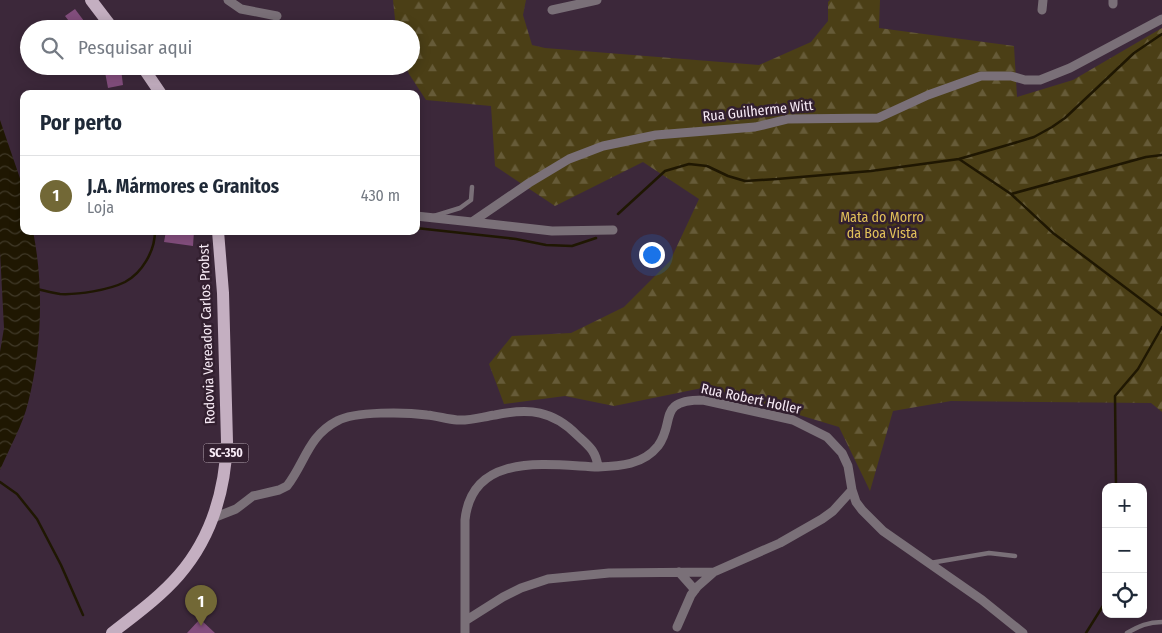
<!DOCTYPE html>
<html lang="pt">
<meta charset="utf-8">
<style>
body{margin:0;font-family:"Fira Sans Condensed",sans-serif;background:#f6f6f7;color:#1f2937}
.controls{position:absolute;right:15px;bottom:15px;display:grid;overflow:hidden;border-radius:10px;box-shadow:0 2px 12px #0003}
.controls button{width:45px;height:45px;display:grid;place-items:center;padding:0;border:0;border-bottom:1px solid #e0e1e3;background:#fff;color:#1f2937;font:25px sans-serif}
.you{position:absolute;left:651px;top:254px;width:18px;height:18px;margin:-12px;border:4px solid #fff;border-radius:50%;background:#1a73e8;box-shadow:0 0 0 8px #1a73e833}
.badge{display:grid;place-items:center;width:32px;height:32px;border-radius:50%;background:#726836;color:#fff;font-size:16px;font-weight:700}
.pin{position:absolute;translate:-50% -41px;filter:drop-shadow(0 1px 2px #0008)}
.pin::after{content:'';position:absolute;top:26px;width:18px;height:15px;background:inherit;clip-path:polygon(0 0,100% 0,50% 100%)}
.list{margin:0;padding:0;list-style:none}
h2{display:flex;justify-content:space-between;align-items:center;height:65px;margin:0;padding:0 20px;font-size:21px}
h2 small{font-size:16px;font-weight:400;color:#747a83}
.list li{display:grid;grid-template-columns:32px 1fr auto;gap:15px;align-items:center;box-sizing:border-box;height:80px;padding:0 20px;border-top:1px solid #e0e1e3}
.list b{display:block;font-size:19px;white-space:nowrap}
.list p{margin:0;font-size:16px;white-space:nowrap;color:#747a83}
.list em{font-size:16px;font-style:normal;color:#747a83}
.icon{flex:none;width:28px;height:28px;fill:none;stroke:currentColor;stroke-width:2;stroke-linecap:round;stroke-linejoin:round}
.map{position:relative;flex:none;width:1162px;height:633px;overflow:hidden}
.search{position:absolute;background:#fff;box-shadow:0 2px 12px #0003;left:20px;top:20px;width:400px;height:55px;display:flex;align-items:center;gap:12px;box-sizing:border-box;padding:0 18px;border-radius:28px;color:#747a83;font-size:19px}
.panel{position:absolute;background:#fff;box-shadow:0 2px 12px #0003;left:20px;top:90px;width:400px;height:145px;border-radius:10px}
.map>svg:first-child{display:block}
.forest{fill:url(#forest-firs)}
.water{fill:url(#water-waves)}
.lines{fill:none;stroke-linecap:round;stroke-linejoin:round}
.stream{stroke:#1f1702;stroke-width:2.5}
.building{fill:#834e7d}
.lane{stroke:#7a7078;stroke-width:4.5}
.street{stroke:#7a7078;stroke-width:9}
.primary{stroke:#c4afc1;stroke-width:12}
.labels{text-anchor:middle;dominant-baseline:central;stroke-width:5;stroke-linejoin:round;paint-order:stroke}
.shield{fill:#321f2f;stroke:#bdaeba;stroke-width:1}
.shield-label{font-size:12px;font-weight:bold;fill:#f8ebf6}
.street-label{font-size:14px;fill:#f8ebf6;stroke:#321f2f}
.park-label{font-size:14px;fill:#e2c15a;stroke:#321f2f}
</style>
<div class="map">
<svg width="1162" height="633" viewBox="0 0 1162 633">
<defs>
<pattern id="forest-firs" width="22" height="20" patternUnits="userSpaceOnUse" patternTransform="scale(1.25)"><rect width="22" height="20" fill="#4b3f16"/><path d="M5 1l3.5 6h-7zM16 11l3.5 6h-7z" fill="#665b38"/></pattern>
<pattern id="water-waves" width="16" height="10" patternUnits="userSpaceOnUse" patternTransform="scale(1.25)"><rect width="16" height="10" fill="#1f1702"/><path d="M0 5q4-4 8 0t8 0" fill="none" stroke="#403928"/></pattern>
</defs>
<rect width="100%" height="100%" fill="#3c283a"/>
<!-- forest -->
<path class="forest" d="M393 0H526L523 15 532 45 545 48 759 65 811 42 828 21V2L830 0H880L879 28 1014 46 1017 97 1073 80 1162 28V412L1151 403 951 401 893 411 870 491 839 427 707 387 614 406 565 396 504 404 489 364 512 336 571 333 624 307 670 261 699 199 643 162 555 206 495 166 491 106 426 100 409 74 406 66H411V29H396Z"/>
<!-- water -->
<path class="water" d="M0 120 24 190V231H33C44 286 42 349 28 403 23 424 9 449 0 470V352L4 328 0 251Z"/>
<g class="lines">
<!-- stream -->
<path class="stream" d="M959 159 1011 194 1053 233 1162 315
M1011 194 1146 157 1162 155
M618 214 665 171 689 164 707 166 728 176 745 181 777 179 871 171 959 159 1011 144 1034 137 1052 127 1065 118 1134 53 1162 34
M416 228 516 239 546 245 572 246 596 238
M37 289C45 291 53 293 60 294 78 295 109 290 125 282 142 273 155 251 155 231
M0 482 17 494 37 519 61 565 83 615
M1116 487 1115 396 1138 369 1162 327
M1086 633 1106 601"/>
</g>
<!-- building -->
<path class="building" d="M75 9 90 29H75L65 16Z
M121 69 123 85 108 88 105 72Z
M166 231H194L193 246 164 242Z
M200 619 215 633H187Z"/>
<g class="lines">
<!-- lane -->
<path class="lane" d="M434 216 460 208 471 200 472 187
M930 563 989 553 1015 556
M1127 633C1139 626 1148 622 1162 622"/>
<!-- street -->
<path class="street" d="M228 0 241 9 277 16
M1113 0V4
M552 10 597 0
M1042 10 1043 0
M416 216 472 222 529 183 569 159 603 146 656 135 755 127 788 119 878 118 928 95 981 76H1011L1025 80H1040L1070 68 1162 19
M472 222 552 231 613 230
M213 518 236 509 253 496 279 490 287 486C305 463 308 436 337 421 355 411 406 412 427 415 437 416 447 419 457 420 470 421 482 417 495 415 529 408 553 410 578 436 589 446 596 451 598 467 620 466 643 465 658 446 676 422 656 400 703 400L793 420 827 437 842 453 848 466 852 490 856 502 862 510 883 531 982 600 1023 633
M679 572 695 590
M465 621 503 597 521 588 548 579 609 573 714 572 780 543 822 519 833 511 852 490
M677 627 691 595 697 587 714 572
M465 633V520C472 451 548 465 598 467"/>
<!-- primary -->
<path class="primary" d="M91 0 113 29
M142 66 161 94
M112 633C135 615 160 597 179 575 211 538 225 491 227 442L223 293 218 231"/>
</g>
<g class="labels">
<!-- shield labels -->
<rect class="shield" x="203.5" y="443.5" width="45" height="19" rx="4"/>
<g class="shield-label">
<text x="226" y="453">SC-350</text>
</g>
<!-- street labels -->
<g class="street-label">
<text transform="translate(758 111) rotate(-6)">Rua Guilherme Witt</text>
<text transform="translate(207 334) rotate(-92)">Rodovia Vereador Carlos Probst</text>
<text transform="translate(751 399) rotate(12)">Rua Robert Holler</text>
</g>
<!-- park labels -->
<g class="park-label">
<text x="882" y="217">Mata do Morro<tspan x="882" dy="16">da Boa Vista</tspan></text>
</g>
</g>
</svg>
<div class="controls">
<button>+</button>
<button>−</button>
<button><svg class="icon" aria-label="locate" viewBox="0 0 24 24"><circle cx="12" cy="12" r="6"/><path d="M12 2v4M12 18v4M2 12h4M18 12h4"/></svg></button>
</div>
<div class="you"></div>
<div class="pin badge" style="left:201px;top:626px">1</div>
<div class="search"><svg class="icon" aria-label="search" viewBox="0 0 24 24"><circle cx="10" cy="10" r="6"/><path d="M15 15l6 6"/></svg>Pesquisar aqui</div>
<section class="panel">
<h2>Por perto<small></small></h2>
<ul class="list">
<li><span class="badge">1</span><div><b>J.A. Mármores e Granitos</b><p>Loja</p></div><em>430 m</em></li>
</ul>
</section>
</div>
